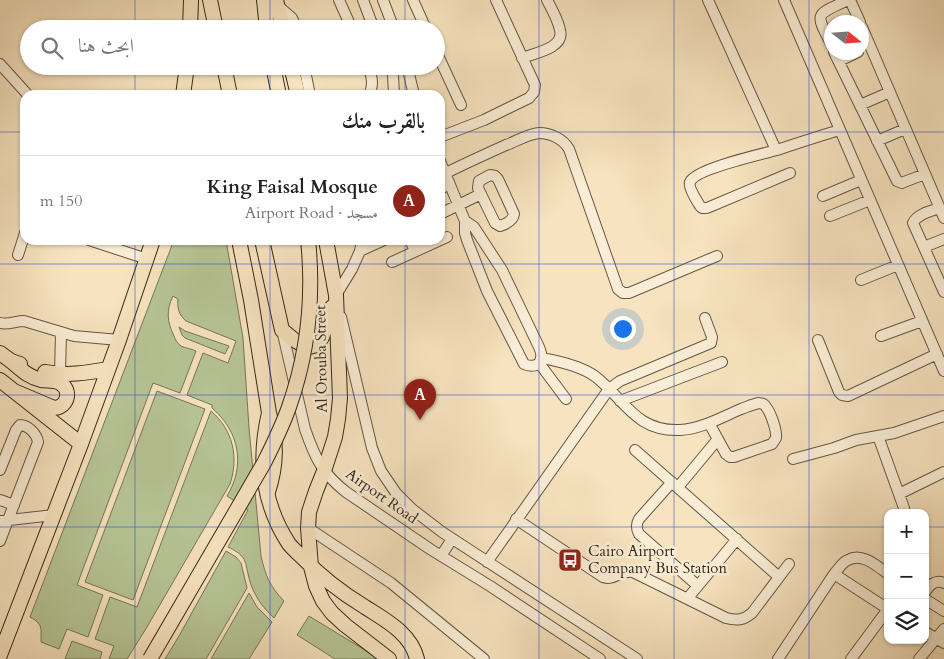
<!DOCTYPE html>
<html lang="ar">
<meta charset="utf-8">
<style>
body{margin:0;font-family:Cardo,Amiri,serif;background:#f2f2f2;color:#222;direction:rtl}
.controls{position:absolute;right:15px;bottom:15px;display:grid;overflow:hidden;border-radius:10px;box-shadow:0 1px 4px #0004}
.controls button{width:45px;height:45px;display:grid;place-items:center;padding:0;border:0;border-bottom:1px solid #e0e0e0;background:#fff;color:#222;font:25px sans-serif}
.compass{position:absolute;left:824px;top:15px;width:45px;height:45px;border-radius:50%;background:#fff;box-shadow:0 1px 4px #0004;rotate:107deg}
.you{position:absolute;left:622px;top:328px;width:18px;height:18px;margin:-12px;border:4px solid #fff;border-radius:50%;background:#1a73e8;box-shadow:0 0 0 8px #1a73e833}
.badge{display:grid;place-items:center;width:32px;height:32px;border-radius:50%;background:#8f2418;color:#fff;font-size:16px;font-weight:700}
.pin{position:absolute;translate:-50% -41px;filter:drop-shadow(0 1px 2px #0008)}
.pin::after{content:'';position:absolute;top:26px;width:18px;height:15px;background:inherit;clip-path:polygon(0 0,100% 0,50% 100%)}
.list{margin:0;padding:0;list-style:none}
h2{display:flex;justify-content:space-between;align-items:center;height:65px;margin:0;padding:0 20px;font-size:21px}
h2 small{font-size:16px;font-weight:400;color:#767676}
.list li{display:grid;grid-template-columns:32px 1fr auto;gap:15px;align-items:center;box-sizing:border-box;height:90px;padding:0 20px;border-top:1px solid #e0e0e0}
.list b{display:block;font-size:19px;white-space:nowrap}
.list p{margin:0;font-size:16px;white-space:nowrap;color:#767676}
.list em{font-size:16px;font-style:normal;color:#767676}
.icon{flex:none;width:28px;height:28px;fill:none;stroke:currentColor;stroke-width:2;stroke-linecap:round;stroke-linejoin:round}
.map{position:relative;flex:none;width:944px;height:659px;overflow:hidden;direction:ltr}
.search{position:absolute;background:#fff;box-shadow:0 1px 4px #0004;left:20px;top:20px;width:425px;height:55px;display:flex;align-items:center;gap:12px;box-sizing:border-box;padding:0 18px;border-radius:28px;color:#767676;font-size:19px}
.panel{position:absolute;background:#fff;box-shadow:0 1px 4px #0004;left:20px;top:90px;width:425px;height:155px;border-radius:15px;direction:rtl}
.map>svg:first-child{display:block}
.green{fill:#b7c596;stroke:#767659}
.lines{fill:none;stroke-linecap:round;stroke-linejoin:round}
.minor-casing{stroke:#655745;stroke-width:12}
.major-casing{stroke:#34281c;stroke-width:16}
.minor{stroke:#faedd5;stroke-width:10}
.major{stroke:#f7e3bf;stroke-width:14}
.major-bridge-casing{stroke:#34281c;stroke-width:16;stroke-linecap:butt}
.major-bridge{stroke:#f7e3bf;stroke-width:14}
.grid{fill:none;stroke:#1d4ed8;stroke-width:1;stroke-opacity:0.55}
.labels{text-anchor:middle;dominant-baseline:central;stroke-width:5;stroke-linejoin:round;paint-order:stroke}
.street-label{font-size:15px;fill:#34281c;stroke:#faedd5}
.poi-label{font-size:15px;fill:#34281c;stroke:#faedd5;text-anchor:start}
</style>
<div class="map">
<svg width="944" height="659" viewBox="0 0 944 659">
<rect width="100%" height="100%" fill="#f7e3bf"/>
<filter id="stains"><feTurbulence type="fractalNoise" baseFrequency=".004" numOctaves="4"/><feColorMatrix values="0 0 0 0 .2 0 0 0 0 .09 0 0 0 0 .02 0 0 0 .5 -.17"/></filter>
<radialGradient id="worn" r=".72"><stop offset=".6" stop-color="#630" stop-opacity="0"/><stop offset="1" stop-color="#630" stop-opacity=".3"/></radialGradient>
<!-- green -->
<path class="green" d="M174 240H226L243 338 249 428 261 556C266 577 269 585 284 601L274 618C262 607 253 594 249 578 247 571 247 565 244 559 240 553 234 550 228 547L248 510 227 496C246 465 239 431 212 408V405L187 395 203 353 228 363 236 341 186 321C179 315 177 308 178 299L173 296C166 310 167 322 174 336 175 339 177 343 181 346 185 348 192 349 196 351L180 393 153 383 77 585 103 595 88 637 67 629 59 649 41 642C41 628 43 624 30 617Z
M179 327 185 331 229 346 225 354 185 338 182 335Z
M157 391 205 409 133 600 85 582Z
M211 411C233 430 239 457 230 484L147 627 127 659H109L114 646 95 639 110 597 137 607Z
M226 551 236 557 241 563 247 588 206 659H165L179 636Z
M249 593 257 607 272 622 249 659H211Z
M309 616 373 655 378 659H335L297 635Z
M72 641 102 652 100 659H65Z"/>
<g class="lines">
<!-- minor casing -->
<g class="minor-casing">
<path id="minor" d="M339 0 352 29
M363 0 374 29
M383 0 394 29
M413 0 426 29
M708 0 776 150
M784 0 944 371
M850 0 860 22
M277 5 292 18 297 29
M862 27 944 218
M832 46C815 12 814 16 848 0
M436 51 461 105
M834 52 897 181 902 183 904 182 925 174
M522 58C535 53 565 48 560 30 558 20 552 9 547 0
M839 61 858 52
M0 64 28 95
M304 66 310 95
M368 66C372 76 374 85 369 95
M390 66 393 75 394 95
M407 66 414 95
M860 105 890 92
M440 137 484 120 529 98 534 92 535 85 496 0
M877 141 905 129
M440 161 465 221
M446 173C466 163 486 154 506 145 517 141 528 134 539 133 551 133 563 139 569 149L618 289 623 293H629L717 256
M790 173 707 208H702L700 206C697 201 688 187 690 182 695 169 762 154 777 150 798 143 819 136 840 130
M490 175 495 176 498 179 514 214C513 221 506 224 500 226L495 223 478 188 479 181Z
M440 190 449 182
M823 196 861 180
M940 208C931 211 917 214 913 223L944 292
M440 214 481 194
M830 216 870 200
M465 221 474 227 502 270 538 345C540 349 542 354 541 358 540 367 530 367 524 364L487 291 467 240 465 233Z
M89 240 147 259
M410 240 415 251
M924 247 944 239
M360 251 384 240
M18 255 25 233
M392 262 447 237
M861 280 898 265
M337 298 336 295 352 269 360 251 362 240
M341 317 372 448 381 471 396 493 412 509 442 532 637 659
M0 323C9 325 15 321 24 321L74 336 119 340
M282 330 305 429C315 458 322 473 346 492L430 549 490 586 600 659
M881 336 922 321
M818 340 839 392 842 395 848 396 937 354
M542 358C558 361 582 366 596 377 625 400 636 432 680 430 701 429 722 417 741 409 747 407 753 404 759 403 763 404 764 403 766 407 771 413 777 431 776 438L772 444 734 457H730L726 454 709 423
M539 363 566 399
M60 374 61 333
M620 401 722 362
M878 436 904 508
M635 450 779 577
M793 459 834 448 856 440 894 433 944 416
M0 470 16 430 20 425C28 425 37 434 38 442L0 541
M672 482 639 519C636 524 636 528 639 534L698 586
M678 487 718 439
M899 494 944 472
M0 500 14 505
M516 519 603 577C615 581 619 570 633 572L726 618C737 621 744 620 752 613L789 564
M0 521 54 515
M308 528 391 583 484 659
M441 556 452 539
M487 562 609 389 620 381 711 343 712 337 705 318
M834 574 888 609
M925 592C930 585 935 579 944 583
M687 599 737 539
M925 599 944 611
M925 632 944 643
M778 659 834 574C838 570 842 562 848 560 862 552 877 566 888 574
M851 659 888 609
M919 659 944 629"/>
</g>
<!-- major casing -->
<g class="major-casing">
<path id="major" d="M210 0 216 29
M264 0 267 29
M276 0 283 29
M190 29 191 0
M224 66 230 95
M273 66 279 95
M291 66 298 95
M183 95 187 66
M239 240 251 300 269 413C277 441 277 464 268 492
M262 240 282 330 294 340 303 345 309 347 317 345 322 337 332 307
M326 240 336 295 340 398 338 419 335 437 324 471 316 491 309 512 308 528 311 567 316 586 323 601 332 613 345 625 389 659
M0 353 11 361 20 364
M11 361C21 369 28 377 41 380 47 381 55 380 60 383 72 390 68 407 54 408L14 391
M45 372C67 376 87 373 108 369
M0 380 81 444
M269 413C258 459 262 503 289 544 293 549 298 553 302 557 320 576 342 593 365 607 385 620 411 633 417 659
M0 655 81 444 119 340 153 240"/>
</g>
<!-- minor -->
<use href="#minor" class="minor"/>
<!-- major -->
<use href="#major" class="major"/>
<!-- major-bridge casing -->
<g class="major-bridge-casing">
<path id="major-bridge" d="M150 659 264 463C273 445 282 427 289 407 308 353 314 297 308 240"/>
</g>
<!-- major-bridge -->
<use href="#major-bridge" class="major-bridge"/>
</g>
<!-- grid -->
<path class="grid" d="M135 0V29M270 0V29M405 0V29M539 0V659M674 0V659M809 0V659M135 66V95M270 66V95M405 66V95M0 132H25M440 132H944M135 240V659M270 240V659M405 240V659M0 264H944M0 395H944M0 527H888M925 527H944"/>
<!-- icons -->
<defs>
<g id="bus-square" transform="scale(1.25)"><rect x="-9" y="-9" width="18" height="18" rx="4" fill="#8f2418" stroke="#faedd5"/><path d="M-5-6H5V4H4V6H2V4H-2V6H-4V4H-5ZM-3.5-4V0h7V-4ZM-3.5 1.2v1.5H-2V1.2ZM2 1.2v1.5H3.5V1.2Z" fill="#fff"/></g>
</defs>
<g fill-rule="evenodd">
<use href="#bus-square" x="570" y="560"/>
</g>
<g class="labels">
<!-- street labels -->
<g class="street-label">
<text transform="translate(321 359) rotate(-91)">Al Orouba Street</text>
<text transform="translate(382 496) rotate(35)">Airport Road</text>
</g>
<!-- poi labels -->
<g class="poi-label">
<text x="588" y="551">Cairo Airport<tspan x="588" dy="17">Company Bus Station</tspan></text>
</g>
</g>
<rect width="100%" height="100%" filter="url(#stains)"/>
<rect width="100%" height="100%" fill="url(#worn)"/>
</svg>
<div class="controls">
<button>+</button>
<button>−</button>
<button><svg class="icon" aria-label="layers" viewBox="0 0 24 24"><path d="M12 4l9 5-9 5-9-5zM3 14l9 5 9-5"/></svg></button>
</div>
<svg class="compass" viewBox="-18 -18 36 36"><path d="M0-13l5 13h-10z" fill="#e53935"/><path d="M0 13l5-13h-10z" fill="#767676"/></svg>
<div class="you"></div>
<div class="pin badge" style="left:420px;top:420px">A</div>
<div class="search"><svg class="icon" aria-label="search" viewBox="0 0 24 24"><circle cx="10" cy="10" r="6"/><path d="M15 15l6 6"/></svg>ابحث هنا</div>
<section class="panel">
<h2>بالقرب منك<small></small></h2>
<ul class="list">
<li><span class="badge">A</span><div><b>King Faisal Mosque</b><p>مسجد · Airport Road</p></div><em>150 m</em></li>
</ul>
</section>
</div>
